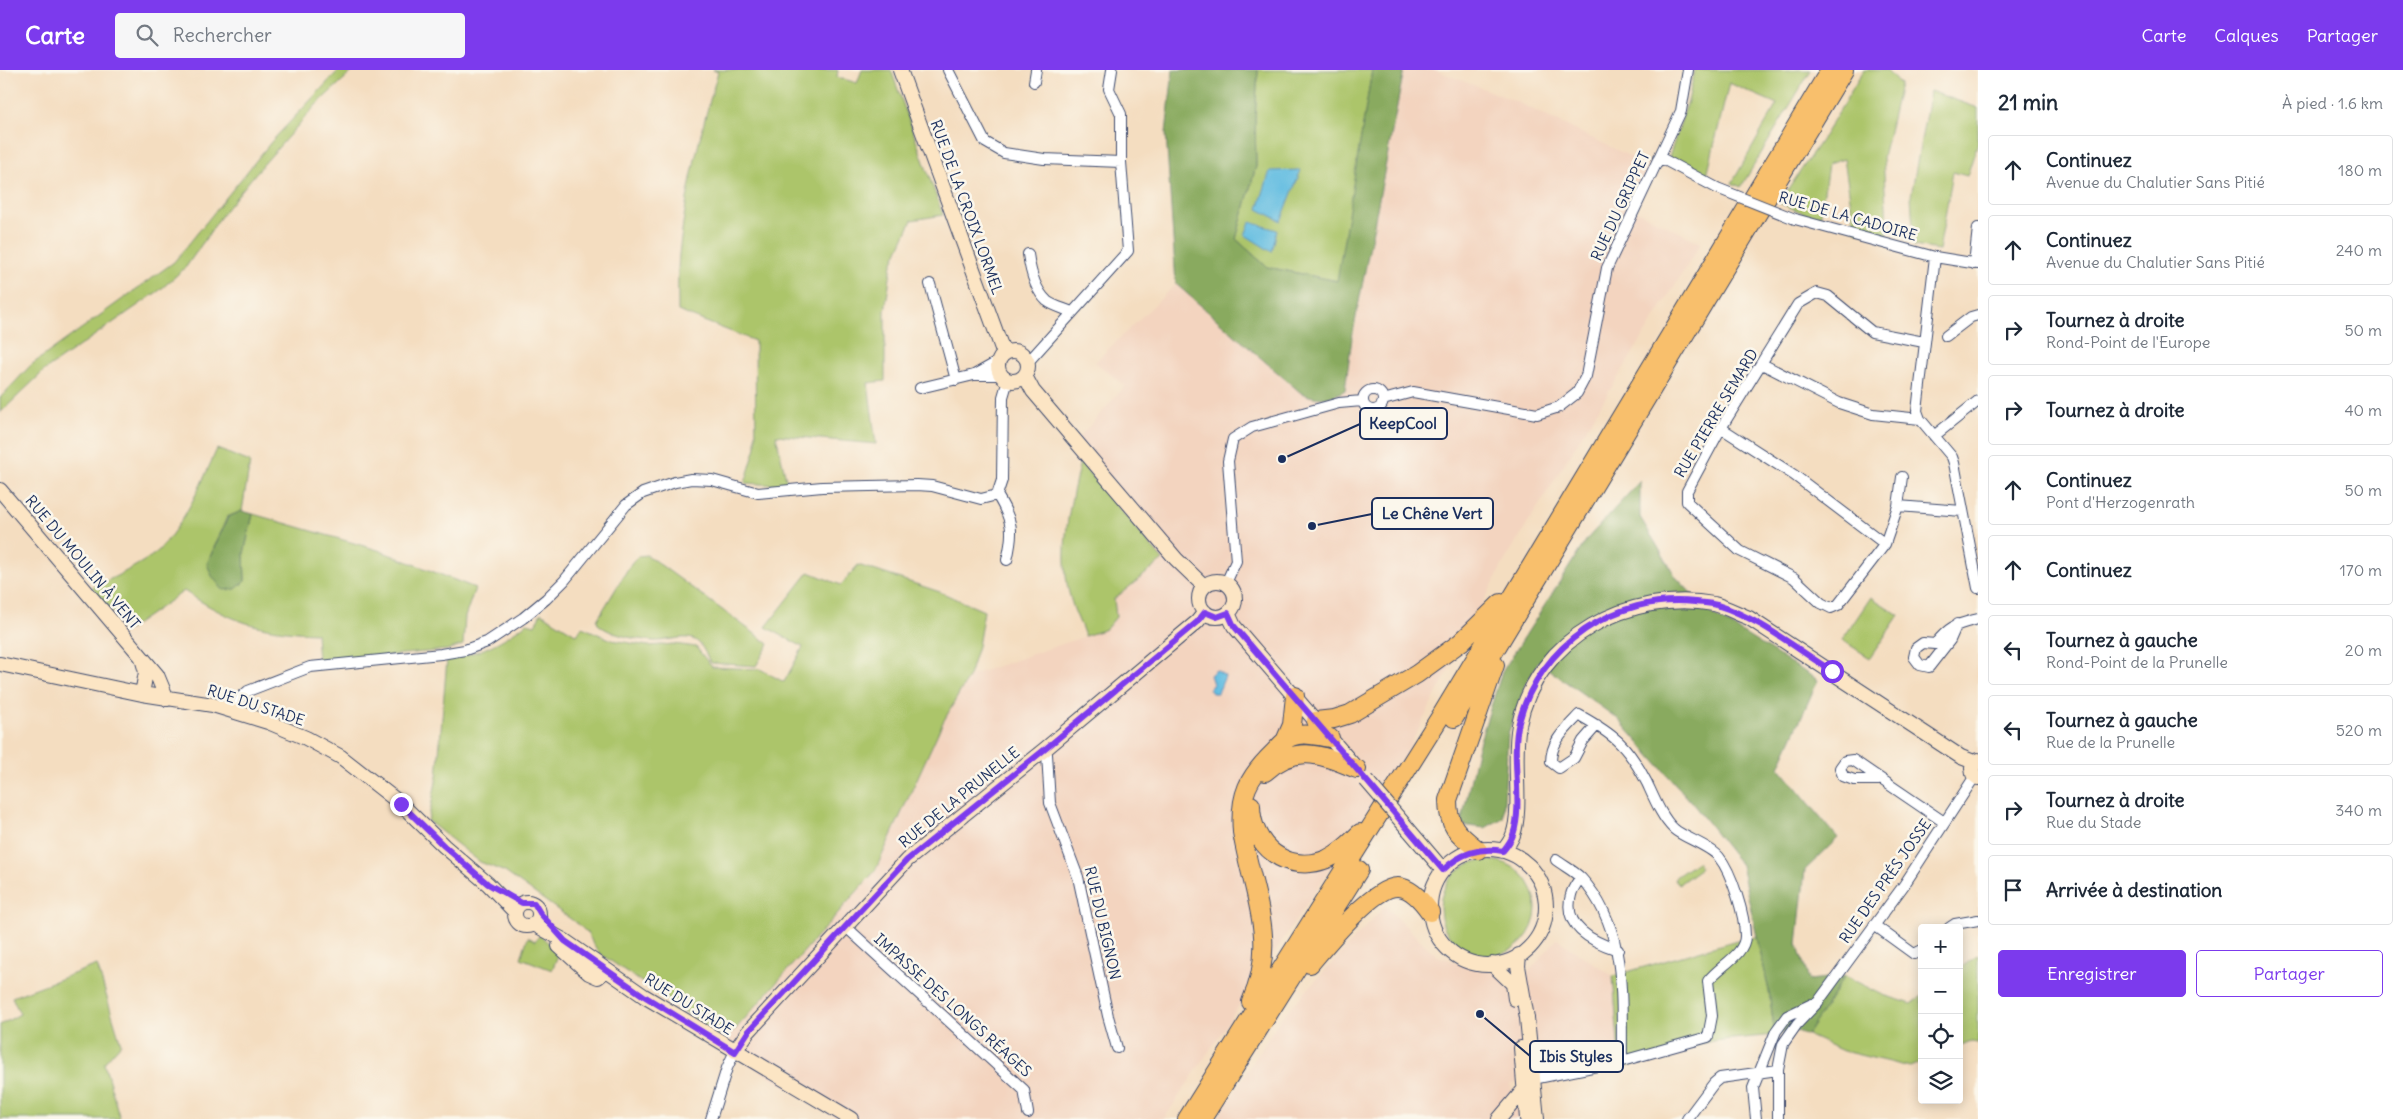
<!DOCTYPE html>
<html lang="fr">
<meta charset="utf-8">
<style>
body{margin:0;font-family:Delius,sans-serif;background:#f6f6f7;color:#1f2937}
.controls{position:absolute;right:15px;bottom:15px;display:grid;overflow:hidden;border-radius:5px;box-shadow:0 2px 12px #0003}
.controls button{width:45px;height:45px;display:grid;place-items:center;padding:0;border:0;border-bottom:1px solid #e0e1e3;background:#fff;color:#1f2937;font:25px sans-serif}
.stop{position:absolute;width:15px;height:15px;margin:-11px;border:4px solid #7c3aed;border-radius:50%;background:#fff}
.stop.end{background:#7c3aed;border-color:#fff;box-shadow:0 1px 5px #0008}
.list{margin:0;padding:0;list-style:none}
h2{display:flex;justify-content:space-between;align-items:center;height:65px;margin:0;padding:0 20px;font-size:21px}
h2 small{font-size:16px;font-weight:400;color:#747a83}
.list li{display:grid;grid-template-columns:32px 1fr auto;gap:15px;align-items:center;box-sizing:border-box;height:70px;margin:0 10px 10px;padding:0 10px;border:1px solid #e0e1e3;border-radius:5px}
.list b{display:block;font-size:19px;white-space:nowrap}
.list p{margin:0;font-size:16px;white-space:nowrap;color:#747a83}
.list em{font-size:16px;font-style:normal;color:#747a83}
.actions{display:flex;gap:10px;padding:15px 20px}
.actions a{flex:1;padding:11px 0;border:1px solid #7c3aed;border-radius:5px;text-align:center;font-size:18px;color:#7c3aed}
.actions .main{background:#7c3aed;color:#fff}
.icon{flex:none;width:28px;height:28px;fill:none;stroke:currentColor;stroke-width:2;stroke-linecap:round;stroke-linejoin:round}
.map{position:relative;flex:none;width:1978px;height:1049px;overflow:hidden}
header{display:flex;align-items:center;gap:30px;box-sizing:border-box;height:70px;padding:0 25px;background:#7c3aed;color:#fff}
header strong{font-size:24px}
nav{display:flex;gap:28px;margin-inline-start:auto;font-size:18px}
.search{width:350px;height:45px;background:#f6f6f7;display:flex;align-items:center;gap:12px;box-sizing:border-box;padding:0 18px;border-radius:5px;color:#747a83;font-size:19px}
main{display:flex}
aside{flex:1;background:#fff}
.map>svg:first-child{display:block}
.built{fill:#f3d4bf}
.green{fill:#acc56b;stroke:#647a64}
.forest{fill:#89aa5f;stroke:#526c5e}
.water{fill:#64bde1;stroke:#4076a0}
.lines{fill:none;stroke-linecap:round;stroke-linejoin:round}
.street-casing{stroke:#3c496d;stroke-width:12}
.secondary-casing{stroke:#3c496d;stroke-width:16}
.highway-casing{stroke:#3c496d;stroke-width:20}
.street{stroke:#fff;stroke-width:10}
.secondary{stroke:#fce5c4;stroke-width:14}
.highway{stroke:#f8bf6c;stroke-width:18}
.street-bridge-casing{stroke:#3c496d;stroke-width:12;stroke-linecap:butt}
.secondary-bridge-casing{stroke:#3c496d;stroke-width:16;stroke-linecap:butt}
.street-bridge{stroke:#fff;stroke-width:10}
.secondary-bridge{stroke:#fce5c4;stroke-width:14}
.route{stroke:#7c3aed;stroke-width:6}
.labels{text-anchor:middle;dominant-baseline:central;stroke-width:5;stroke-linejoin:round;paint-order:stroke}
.street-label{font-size:15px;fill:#1b2f5e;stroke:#fbf7ec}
.leader{fill:none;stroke:#1b2f5e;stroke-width:2}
.callout-dot{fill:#1b2f5e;stroke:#fbf7ec;stroke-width:2}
.callout{fill:#fbf7ec;stroke:#1b2f5e;stroke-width:2}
.callout-label{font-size:16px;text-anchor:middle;font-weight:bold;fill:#1b2f5e}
</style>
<header>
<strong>Carte</strong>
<div class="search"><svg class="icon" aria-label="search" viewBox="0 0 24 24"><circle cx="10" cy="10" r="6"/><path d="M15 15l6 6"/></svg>Rechercher</div>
<nav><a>Carte</a><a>Calques</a><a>Partager</a></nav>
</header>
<main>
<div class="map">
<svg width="1978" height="1049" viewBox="0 0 1978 1049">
<rect width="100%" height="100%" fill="#fbf7ec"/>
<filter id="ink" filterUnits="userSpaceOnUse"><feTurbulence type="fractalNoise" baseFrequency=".02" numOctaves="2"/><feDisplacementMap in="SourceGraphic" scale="10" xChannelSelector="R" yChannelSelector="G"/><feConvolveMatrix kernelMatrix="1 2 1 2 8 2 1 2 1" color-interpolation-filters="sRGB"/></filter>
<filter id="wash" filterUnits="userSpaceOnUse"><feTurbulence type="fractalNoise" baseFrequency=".0096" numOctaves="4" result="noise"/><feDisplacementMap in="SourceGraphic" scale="20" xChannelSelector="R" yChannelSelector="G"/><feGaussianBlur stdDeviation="1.12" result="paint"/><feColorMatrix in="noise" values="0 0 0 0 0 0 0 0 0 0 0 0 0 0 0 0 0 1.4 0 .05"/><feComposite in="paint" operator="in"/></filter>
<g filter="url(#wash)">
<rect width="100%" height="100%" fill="#f4ddc0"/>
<!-- built -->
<path class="built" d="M1404 0H1435L1515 31 1650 96 1629 137 1701 173 1505 490 1404 687 1164 1049H840L719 977 875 801 942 654 969 606 1106 559 1116 547 1114 529 1163 490 1073 384 1076 371 1125 316 1095 292 1176 214 1301 323 1344 320Z
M1385 836 1437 886 1521 911 1557 869 1613 906 1620 999 1510 1014 1520 1049H1217L1280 949Z"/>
<!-- green -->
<path class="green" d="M339 0H354L316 35 255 104 224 142 186 197 160 220 45 300 0 343V328L31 295 174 192 271 72Z
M713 0H838L837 7 857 13 862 0H891L943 145 912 150 892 194 885 241V311L868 313 876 374 776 365 787 413 776 415 745 413 756 377 755 271 678 241C678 219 677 197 680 176 687 116 701 60 718 2Z
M1258 0H1372L1338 211 1267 197 1236 169 1256 96 1255 49Z
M1695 0H1811L1741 117 1732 113 1777 34 1729 13 1707 105 1669 87 1688 31Z
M1864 0H1887L1900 14 1883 87 1888 168 1855 161 1844 89 1828 94 1820 150 1779 133 1824 66Z
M1930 21 1978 38V72L1967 106 1953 102 1939 180 1914 176 1911 126Z
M217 379 250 392 242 441 227 447 207 494 245 511 244 483 253 444 378 480 475 518 465 547 463 575 447 580 318 592 316 563C258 561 232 552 184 521L128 560 92 517C107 512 149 490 159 480 186 451 201 414 217 379Z
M1080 392 1163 490 1114 529 1116 547 1106 559 1085 566C1081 554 1074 542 1071 530 1057 486 1070 434 1080 392Z
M647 485 769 574 756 596 711 593C707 588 704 578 699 573 688 562 667 572 654 571 637 569 611 566 598 554L597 550 632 492 638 486Z
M858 495 940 522 984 541 978 576 969 606 942 654 875 801 733 962 718 964 599 883 587 863 579 855 505 802 480 792 428 751 437 707 447 589C480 584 500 573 527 553L535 555 541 543 577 565 582 557 612 570 648 576 674 574 696 577 712 597 760 599 784 612 803 577 766 557 809 502 841 515Z
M1871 527 1899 545 1870 588 1842 570Z
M1440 838a48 48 0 1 1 96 0a48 48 0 1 1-96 0Z
M1697 792 1701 798 1679 814 1674 808Z
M540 865 559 883 552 900 521 888 528 867 535 871Z
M1757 867 1769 921 1775 965 1712 971 1620 999 1613 906 1737 870Z
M1978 885V973L1971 972 1959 977V899Z
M97 895 121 974 104 993 120 1049H0V955L20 944 12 927Z
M1845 906 1883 925 1912 934 1922 926V992L1910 997 1843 981 1807 965Z"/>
<!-- forest -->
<path class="forest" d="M1173 0H1258L1255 49 1256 96 1236 169 1267 197 1337 211 1372 0H1404L1352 268 1345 320C1329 330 1318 330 1301 323L1176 214 1166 63Z
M1640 411V447L1676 507 1709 542 1818 610 1779 697 1838 768 1805 800 1797 874 1809 910 1845 906 1807 965 1793 960 1775 965 1769 921 1741 795 1693 734 1618 649 1538 592 1524 618 1508 664 1503 748 1485 758 1461 755 1477 680 1502 602 1587 469Z
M242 441 253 444 244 483 245 511 236 519 223 520 212 506 207 494 228 447Z"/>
<!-- water -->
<path class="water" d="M1301 100 1281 151 1258 139 1270 101Z
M1250 152 1277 160 1272 182 1245 165Z
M1216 600 1225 606 1218 623H1212L1209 619 1213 614 1210 605Z"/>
</g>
<g filter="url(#ink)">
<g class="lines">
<!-- street casing -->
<g class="street-casing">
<path id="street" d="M948 0 985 72 1004 83 1044 89 1121 92
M1034 12 1036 0
M1659 87 1717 118
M1795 149 1935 187 1978 194
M1028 184C1030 199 1035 220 1047 231 1053 236 1065 239 1072 242
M1935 187 1917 341 1920 349 1952 387 1954 393 1978 518
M1974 194 1978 158
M930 214 956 310
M1946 266 1971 247 1978 245
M999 291 974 305H1001
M1028 292 1128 181 1121 92V44L1109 19 1112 0
M1762 294 1839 333 1873 344 1920 349
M920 318 974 305
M1363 330a10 10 0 1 1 20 0a10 10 0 1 1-20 0Z
M1383 330 1413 322 1537 344 1559 337 1577 323 1586 306 1607 198 1681 41 1688 0
M1721 358 1794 405 1885 474
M1934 366 1978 331
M1902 407 1898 436 1962 441
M997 425C1013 451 1014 461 1007 490
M1898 436 1885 474 1838 535 1831 538 1821 533 1794 508 1740 481 1687 432V421L1721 358 1798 234 1817 223 1828 226 1872 262 1924 272
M1226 513 1236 491 1228 391 1233 369 1252 357 1339 333 1362 331
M1957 554 1950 570 1929 597 1920 595 1914 587 1916 578 1923 573 1935 574C1951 555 1955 555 1978 549
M234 642 241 627 248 621 310 597 441 584 465 580 487 572 523 548 546 529 564 511 626 435 643 423 675 412 691 409 712 410 758 423 822 417 917 415 932 416 981 429 997 425 1002 410 1003 327 1008 310
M1044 680 1047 684 1050 733 1078 807 1108 946 1117 978
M1879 710H1854L1843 706 1840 698 1845 691 1853 690 1944 752
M1556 790C1564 796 1574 801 1581 808 1628 859 1621 927 1622 991
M1580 808C1577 813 1572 819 1571 825 1562 857 1593 872 1618 880
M1874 855 1914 884 1922 880
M845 856 1024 1020 1028 1043
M1949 858 1955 854 1978 850
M1533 1009 1622 991 1708 967 1712 946 1708 911C1719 896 1745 885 1745 866 1745 846 1732 803 1719 787 1709 775 1684 768 1674 759 1662 748 1654 728 1647 713 1628 676 1615 665 1579 645 1566 659 1551 671 1551 692L1559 698 1574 688 1583 671 1597 655
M711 1049 727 998 735 981
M1687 1049 1714 1013 1720 1008 1778 1000
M1756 1049 1753 1018 1776 961 1787 946 1812 934
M1778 1049V1000L1783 974 1797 954 1818 932 1904 815 1975 706"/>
</g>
<!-- secondary casing -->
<g class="secondary-casing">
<path id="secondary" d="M900 0 1004 284
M998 296a15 15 0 1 1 30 0a15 15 0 1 1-30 0Z
M1025 306 1033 321 1176 489 1204 516
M0 420 157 605 167 629
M1199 529a18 18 0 1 1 36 0a18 18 0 1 1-36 0Z
M1228 543 1234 556 1356 698
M142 588 146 602 142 624
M0 594 142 624 213 635 268 652 306 668 341 687 401 734 444 776 488 814 515 842
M1978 690 1972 698 1973 704 1978 708
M1409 760 1443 800
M1430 837a58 58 0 1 1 116 0a58 58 0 1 1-116 0Z
M1503 781C1507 776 1511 771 1513 765 1523 736 1512 689 1519 655 1536 567 1631 519 1714 534 1726 537 1738 544 1749 548L1961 687 1974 692
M515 844a12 12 0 1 1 24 0a12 12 0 1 1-24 0Z
M534 854 565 871 644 926 851 1049
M559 876 589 903 598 907 606 900
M1519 885 1518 896 1527 948 1537 1049
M1492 894 1513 914 1515 929
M1521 978 1527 1049
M735 981 748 962 907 790 1044 680 1197 552 1205 542
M1499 1049 1528 1015"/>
</g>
<!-- highway casing -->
<g class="highway-casing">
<path id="highway" d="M1454 648 1844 0
M1316 651 1334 649 1350 644 1417 604 1461 572 1501 533
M1285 671 1292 655 1295 626
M1265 702C1297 673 1321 685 1357 699
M1251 735C1251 776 1287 805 1327 789 1340 783 1350 773 1360 763
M1478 780C1458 764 1448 757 1448 730L1495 595
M1310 894C1325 876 1374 816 1398 817 1412 818 1423 832 1430 842
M1251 932C1279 870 1252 823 1242 762 1239 725 1248 707 1274 682 1279 677 1284 670 1291 667 1303 662 1318 666 1330 668
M1187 1049 1442 644 1830 0
M1202 1049 1359 800"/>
</g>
<!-- street -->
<use href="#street" class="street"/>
<!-- secondary -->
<use href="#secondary" class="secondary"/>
<!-- highway -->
<use href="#highway" class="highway"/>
<!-- street-bridge casing -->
<g class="street-bridge-casing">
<path id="street-bridge" d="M1717 118 1795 149"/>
</g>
<!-- secondary-bridge casing -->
<g class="secondary-bridge-casing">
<path id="secondary-bridge" d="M1366 710 1409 760"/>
</g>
<!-- street-bridge -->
<use href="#street-bridge" class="street-bridge"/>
<!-- secondary-bridge -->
<use href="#secondary-bridge" class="secondary-bridge"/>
</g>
</g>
<g class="lines" filter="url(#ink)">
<!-- route -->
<path class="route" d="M401 734 444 776 488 814 522 833H534L540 843 565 871 644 926 735 982 748 962 907 790 1044 680 1197 552 1205 542 1217 547 1228 543 1234 556 1443 800C1461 783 1479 777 1503 781 1507 776 1511 771 1513 765 1524 733 1510 687 1519 652 1539 575 1616 523 1695 532 1702 533 1710 533 1717 535 1759 548 1795 578 1832 601"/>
</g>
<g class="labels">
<!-- street labels -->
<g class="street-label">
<text transform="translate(1620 136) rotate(-65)">RUE DU GRIPPET</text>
<text transform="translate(967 137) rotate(70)">RUE DE LA CROIX LORMEL</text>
<text transform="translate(1848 146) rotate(16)">RUE DE LA CADOIRE</text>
<text transform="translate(1716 343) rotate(-59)">RUE PIERRE SEMARD</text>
<text transform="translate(83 492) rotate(50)">RUE DU MOULIN À VENT</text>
<text transform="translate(256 635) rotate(18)">RUE DU STADE</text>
<text transform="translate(959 727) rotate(-39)">RUE DE LA PRUNELLE</text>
<text transform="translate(1885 811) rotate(-55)">RUE DES PRÉS JOSSE</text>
<text transform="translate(1103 853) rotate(77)">RUE DU BIGNON</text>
<text transform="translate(689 934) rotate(32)">RUE DU STADE</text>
<text transform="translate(953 935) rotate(42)">IMPASSE DES LONGS RÉAGES</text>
</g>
</g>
<!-- callouts -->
<path class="leader" d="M1282 389L1360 354M1312 456L1372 444M1480 944L1530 986"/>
<g class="callout-dot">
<circle cx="1282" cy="389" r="5"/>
<circle cx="1312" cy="456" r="5"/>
<circle cx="1480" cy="944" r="5"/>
</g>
<g class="callout">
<rect x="1360" y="338" width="87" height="31" rx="5"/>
<rect x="1372" y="428" width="121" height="31" rx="5"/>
<rect x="1530" y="971" width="93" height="31" rx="5"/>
</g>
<g class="callout-label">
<text x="1403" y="359">KeepCool</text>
<text x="1432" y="449">Le Chêne Vert</text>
<text x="1576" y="992">Ibis Styles</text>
</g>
</svg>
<div class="controls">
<button>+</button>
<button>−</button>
<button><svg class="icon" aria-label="locate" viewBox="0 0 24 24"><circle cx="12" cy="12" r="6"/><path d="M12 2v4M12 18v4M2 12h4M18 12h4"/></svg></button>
<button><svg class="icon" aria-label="layers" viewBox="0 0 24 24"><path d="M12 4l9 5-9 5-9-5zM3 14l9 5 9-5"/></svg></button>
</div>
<div class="stop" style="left:1832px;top:601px"></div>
<div class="stop end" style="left:401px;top:734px"></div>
</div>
<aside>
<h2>21 min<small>À pied · 1.6 km</small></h2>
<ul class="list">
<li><svg class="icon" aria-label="ahead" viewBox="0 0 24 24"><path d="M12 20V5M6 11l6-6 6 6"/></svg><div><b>Continuez</b><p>Avenue du Chalutier Sans Pitié</p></div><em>180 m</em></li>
<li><svg class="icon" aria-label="ahead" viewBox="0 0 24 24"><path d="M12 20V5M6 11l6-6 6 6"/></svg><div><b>Continuez</b><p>Avenue du Chalutier Sans Pitié</p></div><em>240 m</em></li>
<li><svg class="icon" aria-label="right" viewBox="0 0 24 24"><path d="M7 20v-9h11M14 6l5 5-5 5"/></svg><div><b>Tournez à droite</b><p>Rond-Point de l'Europe</p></div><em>50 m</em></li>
<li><svg class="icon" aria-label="right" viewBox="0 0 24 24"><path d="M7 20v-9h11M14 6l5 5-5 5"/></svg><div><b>Tournez à droite</b></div><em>40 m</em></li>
<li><svg class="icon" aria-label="ahead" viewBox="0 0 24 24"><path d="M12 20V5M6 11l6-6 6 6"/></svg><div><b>Continuez</b><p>Pont d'Herzogenrath</p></div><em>50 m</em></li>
<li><svg class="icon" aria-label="ahead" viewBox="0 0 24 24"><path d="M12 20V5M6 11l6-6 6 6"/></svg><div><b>Continuez</b></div><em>170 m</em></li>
<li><svg class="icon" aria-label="left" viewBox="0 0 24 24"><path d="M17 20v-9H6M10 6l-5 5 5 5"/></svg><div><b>Tournez à gauche</b><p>Rond-Point de la Prunelle</p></div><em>20 m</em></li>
<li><svg class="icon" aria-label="left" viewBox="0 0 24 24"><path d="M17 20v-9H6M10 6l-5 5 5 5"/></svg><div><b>Tournez à gauche</b><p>Rue de la Prunelle</p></div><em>520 m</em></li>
<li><svg class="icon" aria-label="right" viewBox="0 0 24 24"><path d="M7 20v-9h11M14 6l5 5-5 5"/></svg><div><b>Tournez à droite</b><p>Rue du Stade</p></div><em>340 m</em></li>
<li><svg class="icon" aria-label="arrive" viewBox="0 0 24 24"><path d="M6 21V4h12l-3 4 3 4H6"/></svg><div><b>Arrivée à destination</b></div></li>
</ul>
<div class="actions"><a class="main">Enregistrer</a><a>Partager</a></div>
</aside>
</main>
